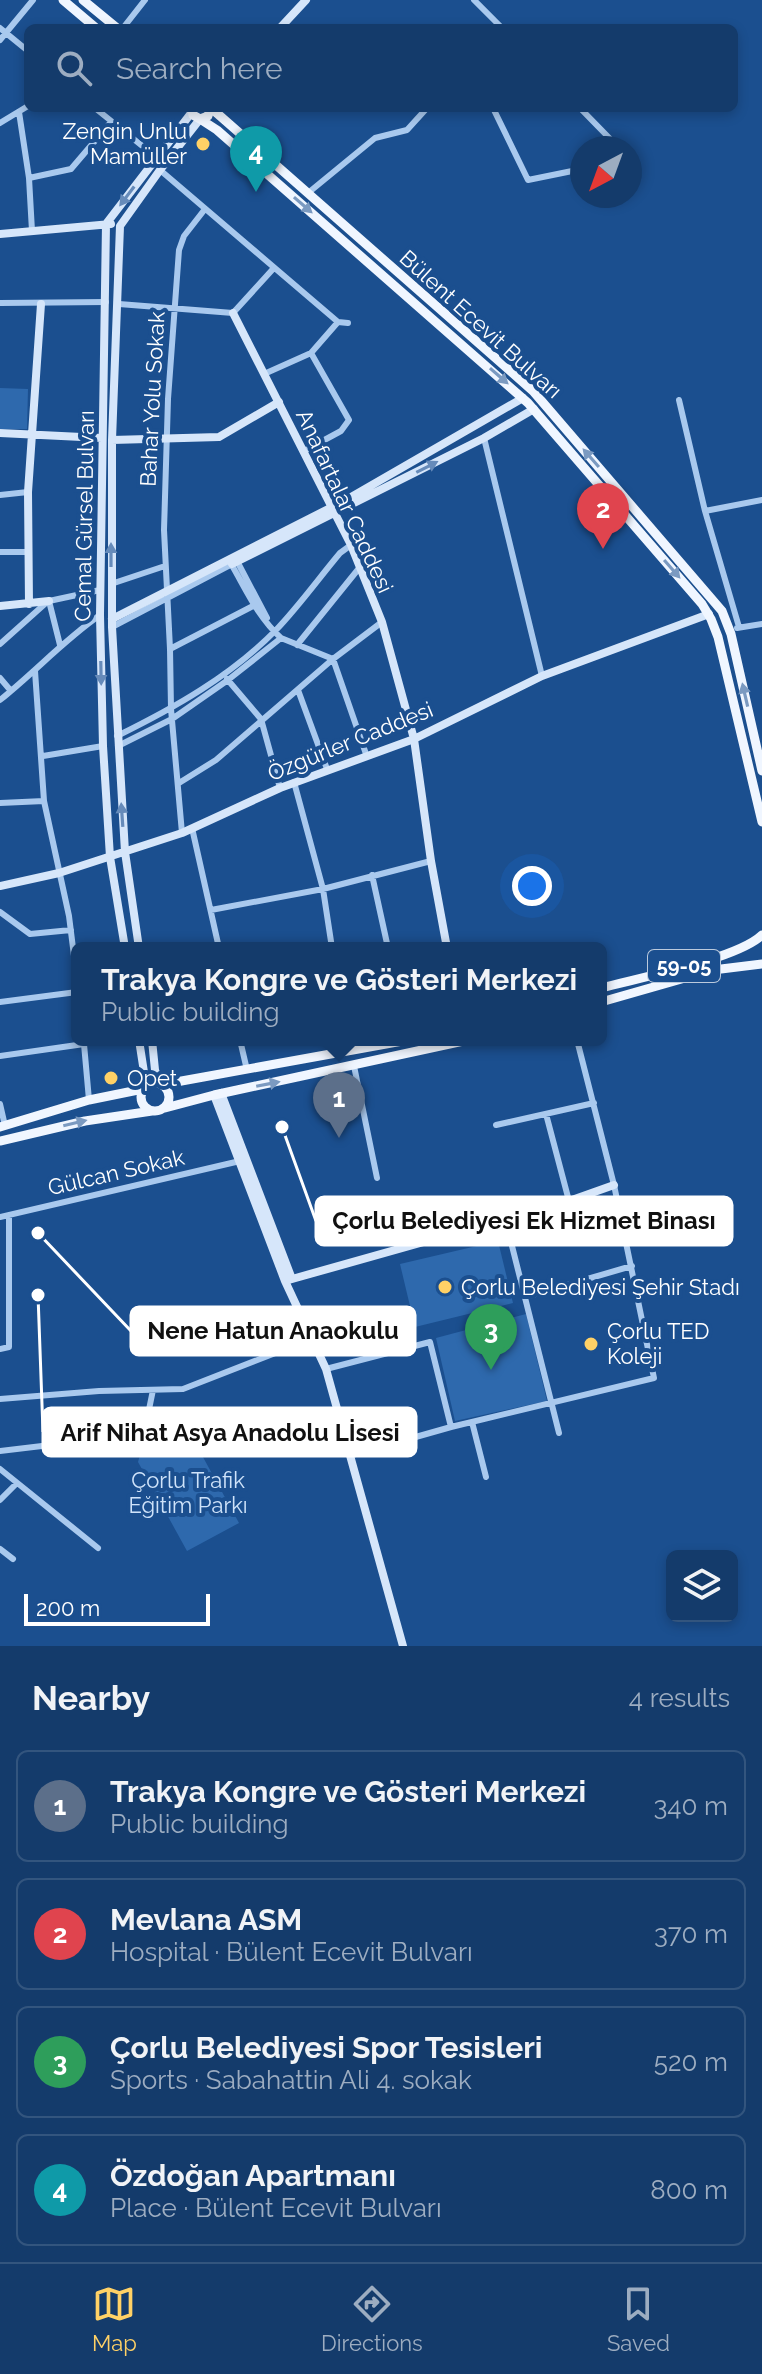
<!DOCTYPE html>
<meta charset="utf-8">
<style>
body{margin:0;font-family:Raleway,sans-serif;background:#214673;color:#f1f3f6}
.controls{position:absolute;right:24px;bottom:24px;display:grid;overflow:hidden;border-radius:12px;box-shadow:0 4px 12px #0003}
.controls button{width:72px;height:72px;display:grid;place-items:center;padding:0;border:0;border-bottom:2px solid #33557e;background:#143b6b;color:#f1f3f6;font:40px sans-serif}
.compass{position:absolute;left:570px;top:136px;width:72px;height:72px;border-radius:50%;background:#143b6b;box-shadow:0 4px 12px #0003;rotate:221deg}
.scale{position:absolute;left:24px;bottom:20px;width:186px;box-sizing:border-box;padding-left:8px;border:4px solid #fff;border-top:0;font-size:22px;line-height:28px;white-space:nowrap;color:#fff;-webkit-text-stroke:6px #1b4f8f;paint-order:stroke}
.you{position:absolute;left:532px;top:886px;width:28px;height:28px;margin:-20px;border:6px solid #fff;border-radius:50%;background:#1a73e8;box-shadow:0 0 0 12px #1a73e833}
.badge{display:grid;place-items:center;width:52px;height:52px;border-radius:50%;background:#ffd166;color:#fff;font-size:26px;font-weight:700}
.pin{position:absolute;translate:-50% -66px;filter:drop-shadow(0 2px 4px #0008)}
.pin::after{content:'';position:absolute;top:42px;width:28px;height:24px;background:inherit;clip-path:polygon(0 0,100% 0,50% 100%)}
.popup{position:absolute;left:71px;top:942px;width:536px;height:104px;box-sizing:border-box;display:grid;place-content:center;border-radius:12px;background:#143b6b;filter:drop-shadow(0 2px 6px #0005);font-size:26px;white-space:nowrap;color:#9dadc1}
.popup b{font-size:30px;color:#f1f3f6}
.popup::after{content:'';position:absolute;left:50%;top:100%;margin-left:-16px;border:16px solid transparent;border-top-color:#143b6b}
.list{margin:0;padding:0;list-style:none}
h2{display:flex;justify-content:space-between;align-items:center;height:104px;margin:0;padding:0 32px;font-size:34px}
h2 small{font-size:26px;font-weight:400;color:#9dadc1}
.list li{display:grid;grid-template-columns:52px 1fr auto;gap:24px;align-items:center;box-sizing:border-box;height:112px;margin:0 16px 16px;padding:0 16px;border:2px solid #33557e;border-radius:12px}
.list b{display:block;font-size:30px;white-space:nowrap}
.list p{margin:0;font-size:26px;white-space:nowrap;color:#9dadc1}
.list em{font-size:26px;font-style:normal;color:#9dadc1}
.icon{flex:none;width:44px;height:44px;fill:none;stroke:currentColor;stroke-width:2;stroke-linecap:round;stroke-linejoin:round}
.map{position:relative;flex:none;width:762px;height:1646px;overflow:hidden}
.search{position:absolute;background:#143b6b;box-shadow:0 4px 12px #0003;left:24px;right:24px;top:24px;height:88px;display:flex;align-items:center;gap:20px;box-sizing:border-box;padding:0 28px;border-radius:12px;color:#9dadc1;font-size:30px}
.sheet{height:616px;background:#143b6b}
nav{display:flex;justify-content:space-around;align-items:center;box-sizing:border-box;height:112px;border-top:2px solid #33557e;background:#143b6b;font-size:22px;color:#9dadc1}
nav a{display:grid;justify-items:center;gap:4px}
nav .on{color:#ffd166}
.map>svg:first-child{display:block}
.green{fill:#2e69ad}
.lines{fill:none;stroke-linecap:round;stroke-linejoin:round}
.street{stroke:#a9c9ee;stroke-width:6}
.secondary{stroke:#d6e6fa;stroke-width:8}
.primary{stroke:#f0f6ff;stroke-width:9}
.oneway{fill:#668bba}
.oneway2{fill:#7b9ac1}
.poi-dot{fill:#ffd166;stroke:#1b4f8f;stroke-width:3}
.labels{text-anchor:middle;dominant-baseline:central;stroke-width:8;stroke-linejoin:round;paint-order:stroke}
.shield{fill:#1b4f8f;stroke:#bbcadd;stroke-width:2}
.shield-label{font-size:20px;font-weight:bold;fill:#fff}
.poi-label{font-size:22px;fill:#fff;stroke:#1b4f8f;text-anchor:start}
.street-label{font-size:22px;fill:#fff;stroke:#1b4f8f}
.park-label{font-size:22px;fill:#cfe3fa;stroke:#1b4f8f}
.leader{fill:none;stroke:#fff;stroke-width:3}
.callout-dot{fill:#fff;stroke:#1b4f8f;stroke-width:3}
.callout{fill:#fff;stroke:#fff;stroke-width:3}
.callout-label{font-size:24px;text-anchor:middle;font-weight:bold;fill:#111}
</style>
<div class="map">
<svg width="762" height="1646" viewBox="0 0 762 1646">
<rect width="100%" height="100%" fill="#1b4f8f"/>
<!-- green -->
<path class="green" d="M0 388 28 389 27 429H0Z
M498 1241 513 1303 415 1327 400 1264Z
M526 1314 547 1401 455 1421 436 1338Z
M145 1437H192L239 1523 187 1551 138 1462Z"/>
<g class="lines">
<!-- street -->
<path class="street" d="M474 0 502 28
M0 28 28 51
M123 28 145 0
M0 40 33 0
M95 108 156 157
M493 108 528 180 582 169
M580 108 619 148
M19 112 29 178 32 231
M0 123 28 106
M160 170 338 322 348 323
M29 178 71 169 111 122
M308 193 375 138 407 130 427 108
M0 303 106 302
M119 304 233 313 273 269
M264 374 311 353 338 322
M679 400 705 511 762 500
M484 438 542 676
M304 451 341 431 349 420 311 353
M0 495 28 492
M705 511 739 627
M0 552H28
M237 561 267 618
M230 562C246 589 257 616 281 638L333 659
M111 584 165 566
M112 627 232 564
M737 628 762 624
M0 644 47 602
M60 645 49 601 100 590
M297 645 360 567
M170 649 253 606
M333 659 366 754
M35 671 44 801 69 916 77 980
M0 678 11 691
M227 679 261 719 280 788
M298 690 327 769
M0 700C35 672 64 640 100 615
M117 736C174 708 231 676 276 630 299 606 319 578 340 553L351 545
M118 746 172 719 228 680 281 638
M43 756 103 746
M294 782 323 889 332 948
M179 783 216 760 333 659 382 622
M0 803 44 801
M192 828 219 948
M182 833 171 709 170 649 164 530 168 399 179 250 184 236 205 209
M372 875 388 948
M211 910 323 889 431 861
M0 912 30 934 71 930
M0 1002 77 992
M240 1040 247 1070
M84 1044 89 1100
M0 1056 84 1044
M354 1066 377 1178
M0 1104 5 1126
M546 1114 569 1201
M496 1125 594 1103
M0 1217 240 1161
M505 1218 559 1433
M525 1297 632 1266
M0 1349 9 1347V1215
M326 1369 430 1342 451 1427
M0 1399 99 1391 183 1389 314 1338
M472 1422 486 1477
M0 1451 134 1435 146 1424 153 1390
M352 1455 451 1427 654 1378 614 1185 577 1040
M0 1469 98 1548
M0 1500 17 1483
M0 1549 13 1559"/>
<!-- secondary -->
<path class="secondary" d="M280 28 306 0
M0 234 111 224
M233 313 351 545 382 622 414 739 431 861 447 948
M0 433 102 438
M112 440 219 437 279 402
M232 564 484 438 534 409
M29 604 28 492 41 304
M0 606 49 601
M112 619 346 500 523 398
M0 886 59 873 182 833 280 788 414 739 542 676 709 614
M125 948 110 857 103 746 100 615 106 224 192 112
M139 948 125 852 112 627V440L120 226 160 170 200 119
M139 1040 146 1085
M152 1040 155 1070 160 1084
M221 1093 292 1279
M214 1095 285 1281 326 1369 403 1646
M285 1281 569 1201 614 1185"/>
<!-- primary -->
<path class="primary" d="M63 0 96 28
M83 0 117 28
M192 108 193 115 200 119 208 116 210 108
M211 108 533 391 722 611 731 634 762 771
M200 119 217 130 528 403 702 604 711 619 718 637 762 822
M601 988C638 978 737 959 762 935
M601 1002 713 970 762 964
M141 1097a14 14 0 1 1 28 0a14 14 0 1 1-28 0Z
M165 1087 176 1082 408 1040
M165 1108 214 1095 468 1040
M0 1127 89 1100 143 1089
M0 1141 85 1121 152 1111"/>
</g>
<!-- one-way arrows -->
<defs><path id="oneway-solid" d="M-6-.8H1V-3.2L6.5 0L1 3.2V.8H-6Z" transform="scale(2)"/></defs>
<g class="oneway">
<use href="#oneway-solid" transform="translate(127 196) rotate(127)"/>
<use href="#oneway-solid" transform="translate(427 467) rotate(-27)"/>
<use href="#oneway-solid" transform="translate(111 555) rotate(-90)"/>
<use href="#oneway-solid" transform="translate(101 673) rotate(89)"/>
<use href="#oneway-solid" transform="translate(122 815) rotate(-94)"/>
</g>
<g class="oneway2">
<use href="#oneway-solid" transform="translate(303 205) rotate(41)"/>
<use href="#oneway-solid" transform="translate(499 376) rotate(41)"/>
<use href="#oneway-solid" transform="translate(591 458) rotate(-131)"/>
<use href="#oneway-solid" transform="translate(672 569) rotate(49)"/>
<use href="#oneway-solid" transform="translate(745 695) rotate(-103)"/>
<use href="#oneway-solid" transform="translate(268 1084) rotate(-11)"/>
<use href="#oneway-solid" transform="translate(75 1123) rotate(-13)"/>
</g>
<!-- markers -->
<g class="poi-dot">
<circle cx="203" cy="144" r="8"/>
<circle cx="111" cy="1078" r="8"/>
<circle cx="445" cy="1287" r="8"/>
<circle cx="591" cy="1344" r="8"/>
</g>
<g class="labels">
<!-- shield labels -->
<rect class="shield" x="648" y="950" width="72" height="32" rx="6"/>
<g class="shield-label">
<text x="684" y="966">59-05</text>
</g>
<!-- poi labels -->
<g class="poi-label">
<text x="187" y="131" text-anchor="end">Zengin Unlu<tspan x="187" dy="25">Mamüller</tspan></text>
<text x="127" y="1078">Opet</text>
<text x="461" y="1287">Çorlu Belediyesi Şehir Stadı</text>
<text x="607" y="1331">Çorlu TED<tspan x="607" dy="25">Koleji</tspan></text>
</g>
<!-- street labels -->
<g class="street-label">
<text transform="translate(481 324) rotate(42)">Bülent Ecevit Bulvarı</text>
<text transform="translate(152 399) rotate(-87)">Bahar Yolu Sokak</text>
<text transform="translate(345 501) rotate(65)">Anafartalar Caddesi</text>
<text transform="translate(84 516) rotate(-89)">Cemal Gürsel Bulvarı</text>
<text transform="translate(350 741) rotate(-22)">Özgürler Caddesi</text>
<text transform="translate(116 1172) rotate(-13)">Gülcan Sokak</text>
</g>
<!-- park labels -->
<g class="park-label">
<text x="188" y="1480">Çorlu Trafik<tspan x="188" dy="25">Eğitim Parkı</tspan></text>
</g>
</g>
<!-- callouts -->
<path class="leader" d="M282 1127L316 1221M38 1233L131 1331M38 1295L43 1432"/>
<g class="callout-dot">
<circle cx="282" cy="1127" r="8"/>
<circle cx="38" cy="1233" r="8"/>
<circle cx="38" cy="1295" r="8"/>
</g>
<g class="callout">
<rect x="316" y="1197" width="416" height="48" rx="8"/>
<rect x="131" y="1307" width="284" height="48" rx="8"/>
<rect x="43" y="1408" width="373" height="48" rx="8"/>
</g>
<g class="callout-label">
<text x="524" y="1229">Çorlu Belediyesi Ek Hizmet Binası</text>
<text x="273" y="1339">Nene Hatun Anaokulu</text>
<text x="230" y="1441">Arif Nihat Asya Anadolu Lİsesi</text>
</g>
</svg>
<div class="controls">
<button><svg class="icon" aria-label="layers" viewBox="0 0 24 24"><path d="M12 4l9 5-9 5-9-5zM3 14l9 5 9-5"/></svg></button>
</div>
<svg class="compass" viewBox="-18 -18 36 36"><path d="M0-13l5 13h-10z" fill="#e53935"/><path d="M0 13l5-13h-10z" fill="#9dadc1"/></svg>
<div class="scale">200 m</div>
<div class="you"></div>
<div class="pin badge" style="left:339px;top:1138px;background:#5c6f8a">1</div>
<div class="popup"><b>Trakya Kongre ve Gösteri Merkezi</b>Public building</div>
<div class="pin badge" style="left:603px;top:549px;background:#e0444e">2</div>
<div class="pin badge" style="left:491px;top:1370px;background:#2e9e5b">3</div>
<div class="pin badge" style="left:256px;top:192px;background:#0f9aa8">4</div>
<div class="search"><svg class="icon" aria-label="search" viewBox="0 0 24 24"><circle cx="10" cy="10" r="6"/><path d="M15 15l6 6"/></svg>Search here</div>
</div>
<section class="sheet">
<h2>Nearby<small>4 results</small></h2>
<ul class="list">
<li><span class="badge" style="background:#5c6f8a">1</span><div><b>Trakya Kongre ve Gösteri Merkezi</b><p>Public building</p></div><em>340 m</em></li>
<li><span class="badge" style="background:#e0444e">2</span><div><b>Mevlana ASM</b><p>Hospital · Bülent Ecevit Bulvarı</p></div><em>370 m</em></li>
<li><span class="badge" style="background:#2e9e5b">3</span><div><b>Çorlu Belediyesi Spor Tesisleri</b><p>Sports · Sabahattin Ali 4. sokak</p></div><em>520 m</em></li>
<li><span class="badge" style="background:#0f9aa8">4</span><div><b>Özdoğan Apartmanı</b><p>Place · Bülent Ecevit Bulvarı</p></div><em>800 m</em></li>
</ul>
</section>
<nav>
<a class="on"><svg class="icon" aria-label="map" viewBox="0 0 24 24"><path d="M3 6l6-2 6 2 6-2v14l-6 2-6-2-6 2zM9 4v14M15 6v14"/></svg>Map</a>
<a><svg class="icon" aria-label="directions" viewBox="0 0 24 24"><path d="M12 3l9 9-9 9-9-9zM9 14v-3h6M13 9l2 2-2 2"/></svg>Directions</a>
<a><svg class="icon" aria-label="saved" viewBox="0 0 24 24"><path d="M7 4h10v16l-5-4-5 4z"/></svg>Saved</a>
</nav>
